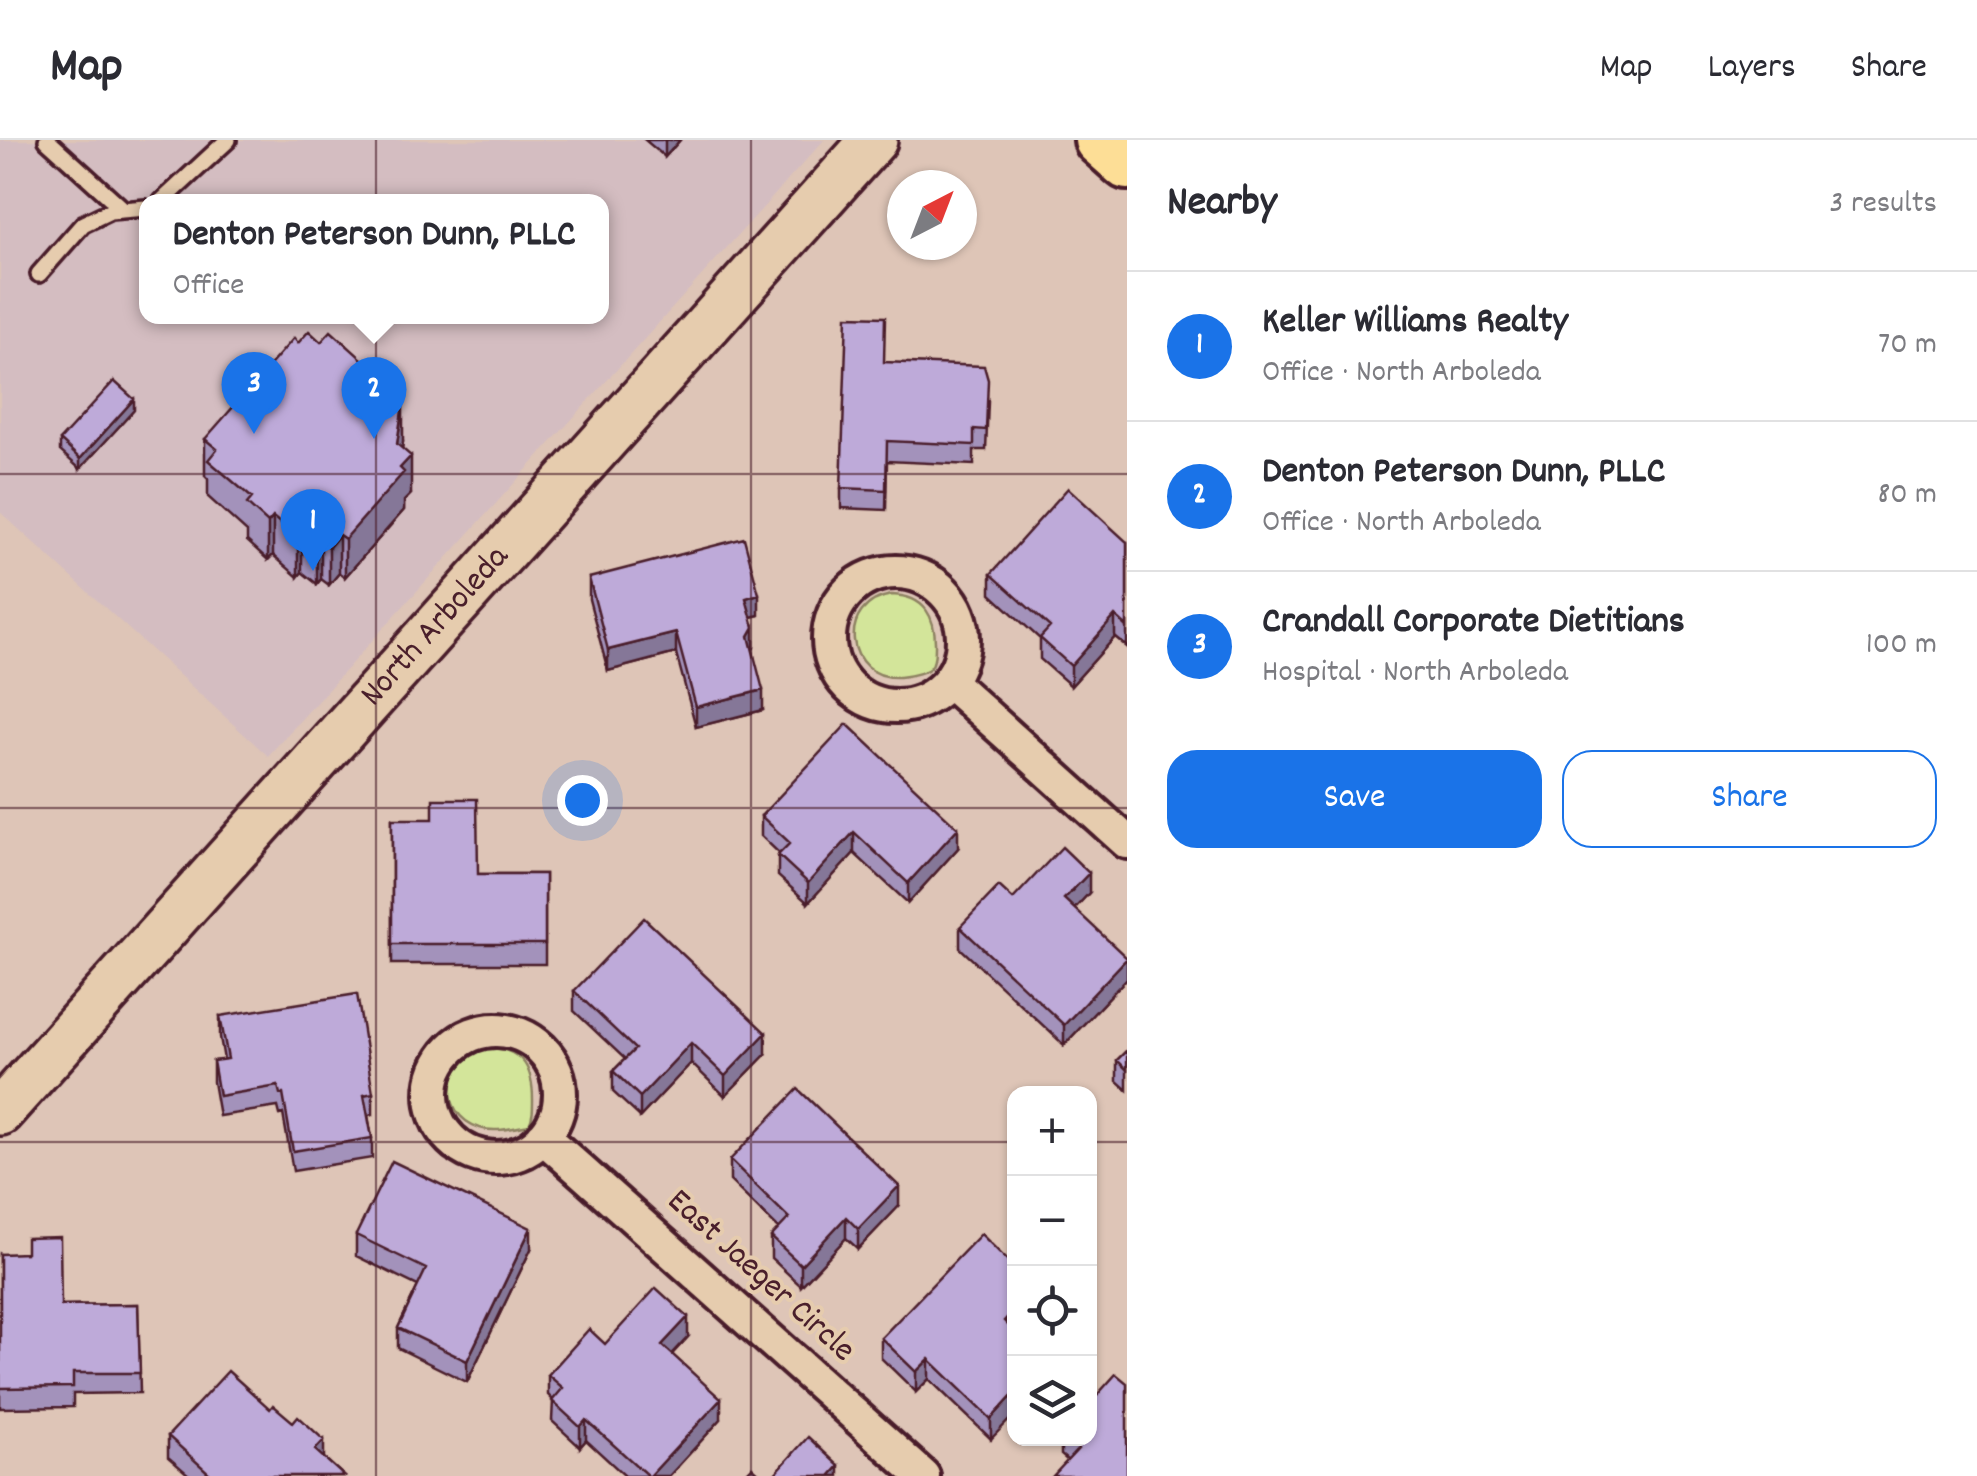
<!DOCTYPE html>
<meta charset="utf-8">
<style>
body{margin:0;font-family:Dekko,sans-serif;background:#f2f2f3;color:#2b2b33}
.controls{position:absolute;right:30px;bottom:30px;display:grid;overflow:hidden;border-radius:20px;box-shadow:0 2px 8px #0004}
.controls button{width:90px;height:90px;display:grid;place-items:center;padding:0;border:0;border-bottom:2px solid #e1e1e2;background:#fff;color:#2b2b33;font:50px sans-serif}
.compass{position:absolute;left:887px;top:30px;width:90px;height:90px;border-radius:50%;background:#fff;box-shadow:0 2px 8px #0004;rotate:42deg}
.you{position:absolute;left:582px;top:660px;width:35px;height:35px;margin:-25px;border:8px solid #fff;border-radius:50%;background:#1a73e8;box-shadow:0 0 0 15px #1a73e833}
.badge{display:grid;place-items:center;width:65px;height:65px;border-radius:50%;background:#1a73e8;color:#fff;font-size:32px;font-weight:700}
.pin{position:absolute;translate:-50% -82px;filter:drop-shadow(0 2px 5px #0008)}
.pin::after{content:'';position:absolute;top:52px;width:35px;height:30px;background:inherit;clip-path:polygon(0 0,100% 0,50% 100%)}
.popup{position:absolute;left:139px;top:54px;width:470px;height:130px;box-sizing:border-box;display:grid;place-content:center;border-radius:20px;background:#fff;filter:drop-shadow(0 2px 8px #0005);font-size:32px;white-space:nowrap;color:#7c7c81}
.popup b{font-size:38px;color:#2b2b33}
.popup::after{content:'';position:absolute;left:50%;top:100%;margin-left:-20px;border:20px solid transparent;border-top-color:#fff}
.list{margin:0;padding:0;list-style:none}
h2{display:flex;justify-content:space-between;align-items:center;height:130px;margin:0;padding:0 40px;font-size:42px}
h2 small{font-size:32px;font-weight:400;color:#7c7c81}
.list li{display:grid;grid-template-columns:65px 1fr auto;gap:30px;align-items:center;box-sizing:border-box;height:150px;padding:0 40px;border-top:2px solid #e1e1e2}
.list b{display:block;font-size:38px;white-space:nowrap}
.list p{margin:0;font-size:32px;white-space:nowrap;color:#7c7c81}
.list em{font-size:32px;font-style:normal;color:#7c7c81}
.actions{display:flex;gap:20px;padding:30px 40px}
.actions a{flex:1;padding:22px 0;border:2px solid #1a73e8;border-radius:30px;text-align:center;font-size:35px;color:#1a73e8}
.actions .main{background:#1a73e8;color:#fff}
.icon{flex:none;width:55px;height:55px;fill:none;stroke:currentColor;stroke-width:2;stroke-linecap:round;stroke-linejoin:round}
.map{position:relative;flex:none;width:1127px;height:1336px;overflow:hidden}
header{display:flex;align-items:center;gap:60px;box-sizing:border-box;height:140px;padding:0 50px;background:#fff;border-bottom:2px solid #e1e1e2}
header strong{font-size:48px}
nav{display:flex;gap:55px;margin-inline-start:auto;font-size:35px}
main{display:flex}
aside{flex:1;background:#fff}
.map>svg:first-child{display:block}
.built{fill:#d4bdc1;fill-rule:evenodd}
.green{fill:#d3e59a;stroke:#8e8262;stroke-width:2.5}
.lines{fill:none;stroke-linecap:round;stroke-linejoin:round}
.lane-casing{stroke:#4a1f2b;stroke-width:22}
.street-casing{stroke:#4a1f2b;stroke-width:40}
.secondary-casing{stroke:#4a1f2b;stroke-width:52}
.primary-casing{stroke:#4a1f2b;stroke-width:58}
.lane{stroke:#e6ccae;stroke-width:15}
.street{stroke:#e6ccae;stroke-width:32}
.secondary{stroke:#e6ccae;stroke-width:45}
.primary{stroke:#fdde96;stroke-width:50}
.wall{fill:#a392bb;stroke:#4a1f2b;stroke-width:2.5}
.shaded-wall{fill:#857798;stroke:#4a1f2b;stroke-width:2.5}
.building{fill:#beaad9;stroke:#4a1f2b;stroke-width:2.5}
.grid{fill:none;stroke:#4a1f2b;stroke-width:2.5;stroke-opacity:0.55}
.labels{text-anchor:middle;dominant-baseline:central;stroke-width:8;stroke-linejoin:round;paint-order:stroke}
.street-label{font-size:35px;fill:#4a1f2b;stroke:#e6ccae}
</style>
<header>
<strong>Map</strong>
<nav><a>Map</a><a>Layers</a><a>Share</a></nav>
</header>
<main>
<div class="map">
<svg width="1127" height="1336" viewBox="0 0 1127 1336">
<rect width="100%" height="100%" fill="#dec5b7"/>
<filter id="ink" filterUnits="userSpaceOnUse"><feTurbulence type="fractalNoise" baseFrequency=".01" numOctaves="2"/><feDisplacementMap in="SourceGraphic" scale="20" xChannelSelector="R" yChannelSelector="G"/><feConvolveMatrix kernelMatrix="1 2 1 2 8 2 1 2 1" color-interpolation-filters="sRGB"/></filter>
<g filter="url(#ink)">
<!-- built -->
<path class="built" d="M0 0H824L268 616 0 372ZM146 61H602V176H146Z"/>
<!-- green -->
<path class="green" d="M892 455C925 456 936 477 935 507 935 513 935 524 930 528 924 533 908 536 900 537 844 540 836 463 892 455Z
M490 908C524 909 533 930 533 960 533 970 533 977 529 985 514 988 495 993 480 988 435 974 445 914 490 908Z"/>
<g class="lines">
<!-- lane casing -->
<g class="lane-casing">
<path id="lane" d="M47 0 123 69
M162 61 228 0
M39 134 83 84 110 71 146 68"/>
</g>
<!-- street casing -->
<g class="street-casing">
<path id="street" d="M829 499a67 67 0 1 1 134 0a67 67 0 1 1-134 0Z
M948 541 1127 702
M432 954a64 64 0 1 1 128 0a64 64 0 1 1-128 0Z
M543 997 923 1336"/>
</g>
<!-- secondary casing -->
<g class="secondary-casing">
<g id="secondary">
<path id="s1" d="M0 972 874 0"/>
</g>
</g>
<!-- primary casing -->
<g class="primary-casing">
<path id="primary" d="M1100 0 1127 24"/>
</g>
<!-- lane -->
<use href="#lane" class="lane"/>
<!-- street -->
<use href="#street" class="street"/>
<!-- secondary -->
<use href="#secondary" class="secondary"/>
<!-- primary -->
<use href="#primary" class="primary"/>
</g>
<!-- wall -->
<path class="wall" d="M645 0H680L665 17Z
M884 222 988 261 986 310H974V325L887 321 886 370 841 368V348Z
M134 270 80 329 60 311V300Z
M205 299 403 302 402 308 411 354 404 361V370L345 437 339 433 329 445 321 439 317 444 302 432 298 437 273 415 268 420 247 401V392L208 357V339L205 336Z
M1127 402V507L1115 497 1071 546 1040 519V499L991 454V434Z
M589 438 759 475 751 477 754 507 753 510 763 570 696 587 676 513 608 531 589 459Z
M761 676 958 708 908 763 854 713 808 763 778 736V715L780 714 761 696Z
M392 679 478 734H545V824H392Z
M1089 753 1074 769 1127 838 1064 905 960 808V787L1013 759Z
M574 851 766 914 725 956 691 923 640 977 613 952V931L625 919 574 871Z
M220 876 373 953V974L368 975 372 998V1018L293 1031 283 974 280 975 278 967 219 976 213 942V921L224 920 220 897Z
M1127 910V950L1117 941V920Z
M730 1020 899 1066 858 1109 846 1098 801 1146 771 1118V1097L779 1089 730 1041Z
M356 1095 531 1109 467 1242 398 1208V1188L418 1146 356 1116Z
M0 1114 61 1165 138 1164 140 1253 73 1254V1267L0 1268Z
M1009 1122 991 1299 929 1239 916 1252 881 1218V1198Z
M688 1197 672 1214 721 1279 669 1336H625L586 1300 580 1307 552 1281 553 1260 548 1255V1235L605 1204Z
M168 1296 324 1318 344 1336H190L168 1317Z
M1061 1298H1090L1127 1336 1067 1320 1061 1315Z"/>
<!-- shaded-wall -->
<path class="shaded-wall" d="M665 0H680L665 17Z
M134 259V270L80 329V319Z
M403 264V302L398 338 400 328 411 316V354L404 361V370L345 437V399L397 304Z
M273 377V415L268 420V383Z
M302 394V432L298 437V399Z
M339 395V433L329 445V407Z
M321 401V439L317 444V406Z
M759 454V475L746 478V458Z
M1115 476V497L1071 546V526Z
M754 487V507L749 516V496Z
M676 493V513L608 531V510Z
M763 550V570L696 587V567Z
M958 688V708L908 763V743Z
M854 692V713L808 763V743Z
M1089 733V753L1064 780V759Z
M1127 818V838L1064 905V885Z
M766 893V914L725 956V936Z
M691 903V923L640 977V957Z
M899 1046V1066L858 1109V1089Z
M846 1077V1098L801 1146V1125Z
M531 1088V1109L467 1242V1221Z
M1014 1170V1190L1004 1181Z
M688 1177V1197L662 1225V1205Z
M929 1219V1239L916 1252V1232Z
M1014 1254V1275L991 1299V1279Z
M721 1259V1279L669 1336H650Z
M586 1280V1300L580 1307V1287Z
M324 1300V1321L315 1310Z
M839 1326V1336H830Z"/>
<!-- building -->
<path class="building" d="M847 176 885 177 884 222 984 226 988 240 986 290 974 289V305L887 301 886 350 841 348Z
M309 191 321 202 331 191 363 220 375 224 394 239 403 264 397 304 411 316 400 328 404 332 345 399 339 395 329 407 321 401 317 406 302 394 298 399 273 377 268 383 247 364 252 358 208 320 217 309 205 299 294 198 298 203Z
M114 241 134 259 80 319 60 300Z
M1068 348 1127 402V487L1115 476 1071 526 1040 498 1050 487 991 434Z
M744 398 759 454 746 458 754 487 749 496 763 550 696 567 676 493 608 510 589 438Z
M847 584 958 688 908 743 854 692 808 743 778 715 790 703 761 676Z
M433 659H477L478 734H545V804H392V679H433Z
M1062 707 1089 733 1064 759 1127 818 1064 885 960 787 999 746 1013 759Z
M644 778 766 893 725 936 691 903 640 957 613 931 635 909 574 851Z
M357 854 373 953 364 955 372 998 293 1011 283 954H280L278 946 219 956 213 921 228 919 220 876Z
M1127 910V930L1117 920Z
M798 949 899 1046 858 1089 846 1077 801 1125 771 1097 789 1078 730 1020Z
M392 1021 531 1088 467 1221 398 1188 426 1129 356 1095Z
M981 1094 1009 1122 1014 1116V1170L1004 1181 1014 1191V1254L991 1279 929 1219 916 1232 881 1198Z
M60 1097 61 1165 138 1164 140 1233H73V1247L0 1248V1114L26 1113V1098Z
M656 1148 688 1177 662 1205 721 1259 650 1336H648L586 1280 580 1287 552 1261 563 1248 548 1235 589 1189 605 1204Z
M228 1231 270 1269 273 1265 293 1282 298 1276 324 1300 315 1310 344 1336H212L168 1296Z
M1116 1234 1127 1243V1336H1053L1078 1309 1066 1298H1090V1263Z
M808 1297 839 1326 830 1336H773Z
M752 1327 762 1336H743Z"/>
</g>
<!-- grid -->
<path class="grid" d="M376 0V1336M751 0V1336M0 334H1127M0 668H1127M0 1002H1014M1090 1002H1127"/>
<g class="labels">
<!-- street labels -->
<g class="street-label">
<text stroke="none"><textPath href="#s1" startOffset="652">North Arboleda</textPath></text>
<text transform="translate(760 1137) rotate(42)">East Jaeger Circle</text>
</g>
</g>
</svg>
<div class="controls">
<button>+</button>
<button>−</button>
<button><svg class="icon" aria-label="locate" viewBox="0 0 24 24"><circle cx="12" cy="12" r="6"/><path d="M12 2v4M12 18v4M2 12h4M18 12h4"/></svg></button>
<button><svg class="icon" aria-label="layers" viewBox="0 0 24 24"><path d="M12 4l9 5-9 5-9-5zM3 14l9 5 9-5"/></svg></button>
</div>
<svg class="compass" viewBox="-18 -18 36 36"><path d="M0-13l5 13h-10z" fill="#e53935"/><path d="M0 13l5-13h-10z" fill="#7c7c81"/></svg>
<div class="you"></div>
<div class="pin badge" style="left:313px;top:431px">1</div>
<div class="pin badge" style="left:374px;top:299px">2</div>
<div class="popup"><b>Denton Peterson Dunn, PLLC</b>Office</div>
<div class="pin badge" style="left:254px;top:294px">3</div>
</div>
<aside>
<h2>Nearby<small>3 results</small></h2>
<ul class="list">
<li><span class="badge">1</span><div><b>Keller Williams Realty</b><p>Office · North Arboleda</p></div><em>70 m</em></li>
<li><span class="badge">2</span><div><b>Denton Peterson Dunn, PLLC</b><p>Office · North Arboleda</p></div><em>80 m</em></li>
<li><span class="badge">3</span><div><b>Crandall Corporate Dietitians</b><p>Hospital · North Arboleda</p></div><em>100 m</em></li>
</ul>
<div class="actions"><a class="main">Save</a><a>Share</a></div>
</aside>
</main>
